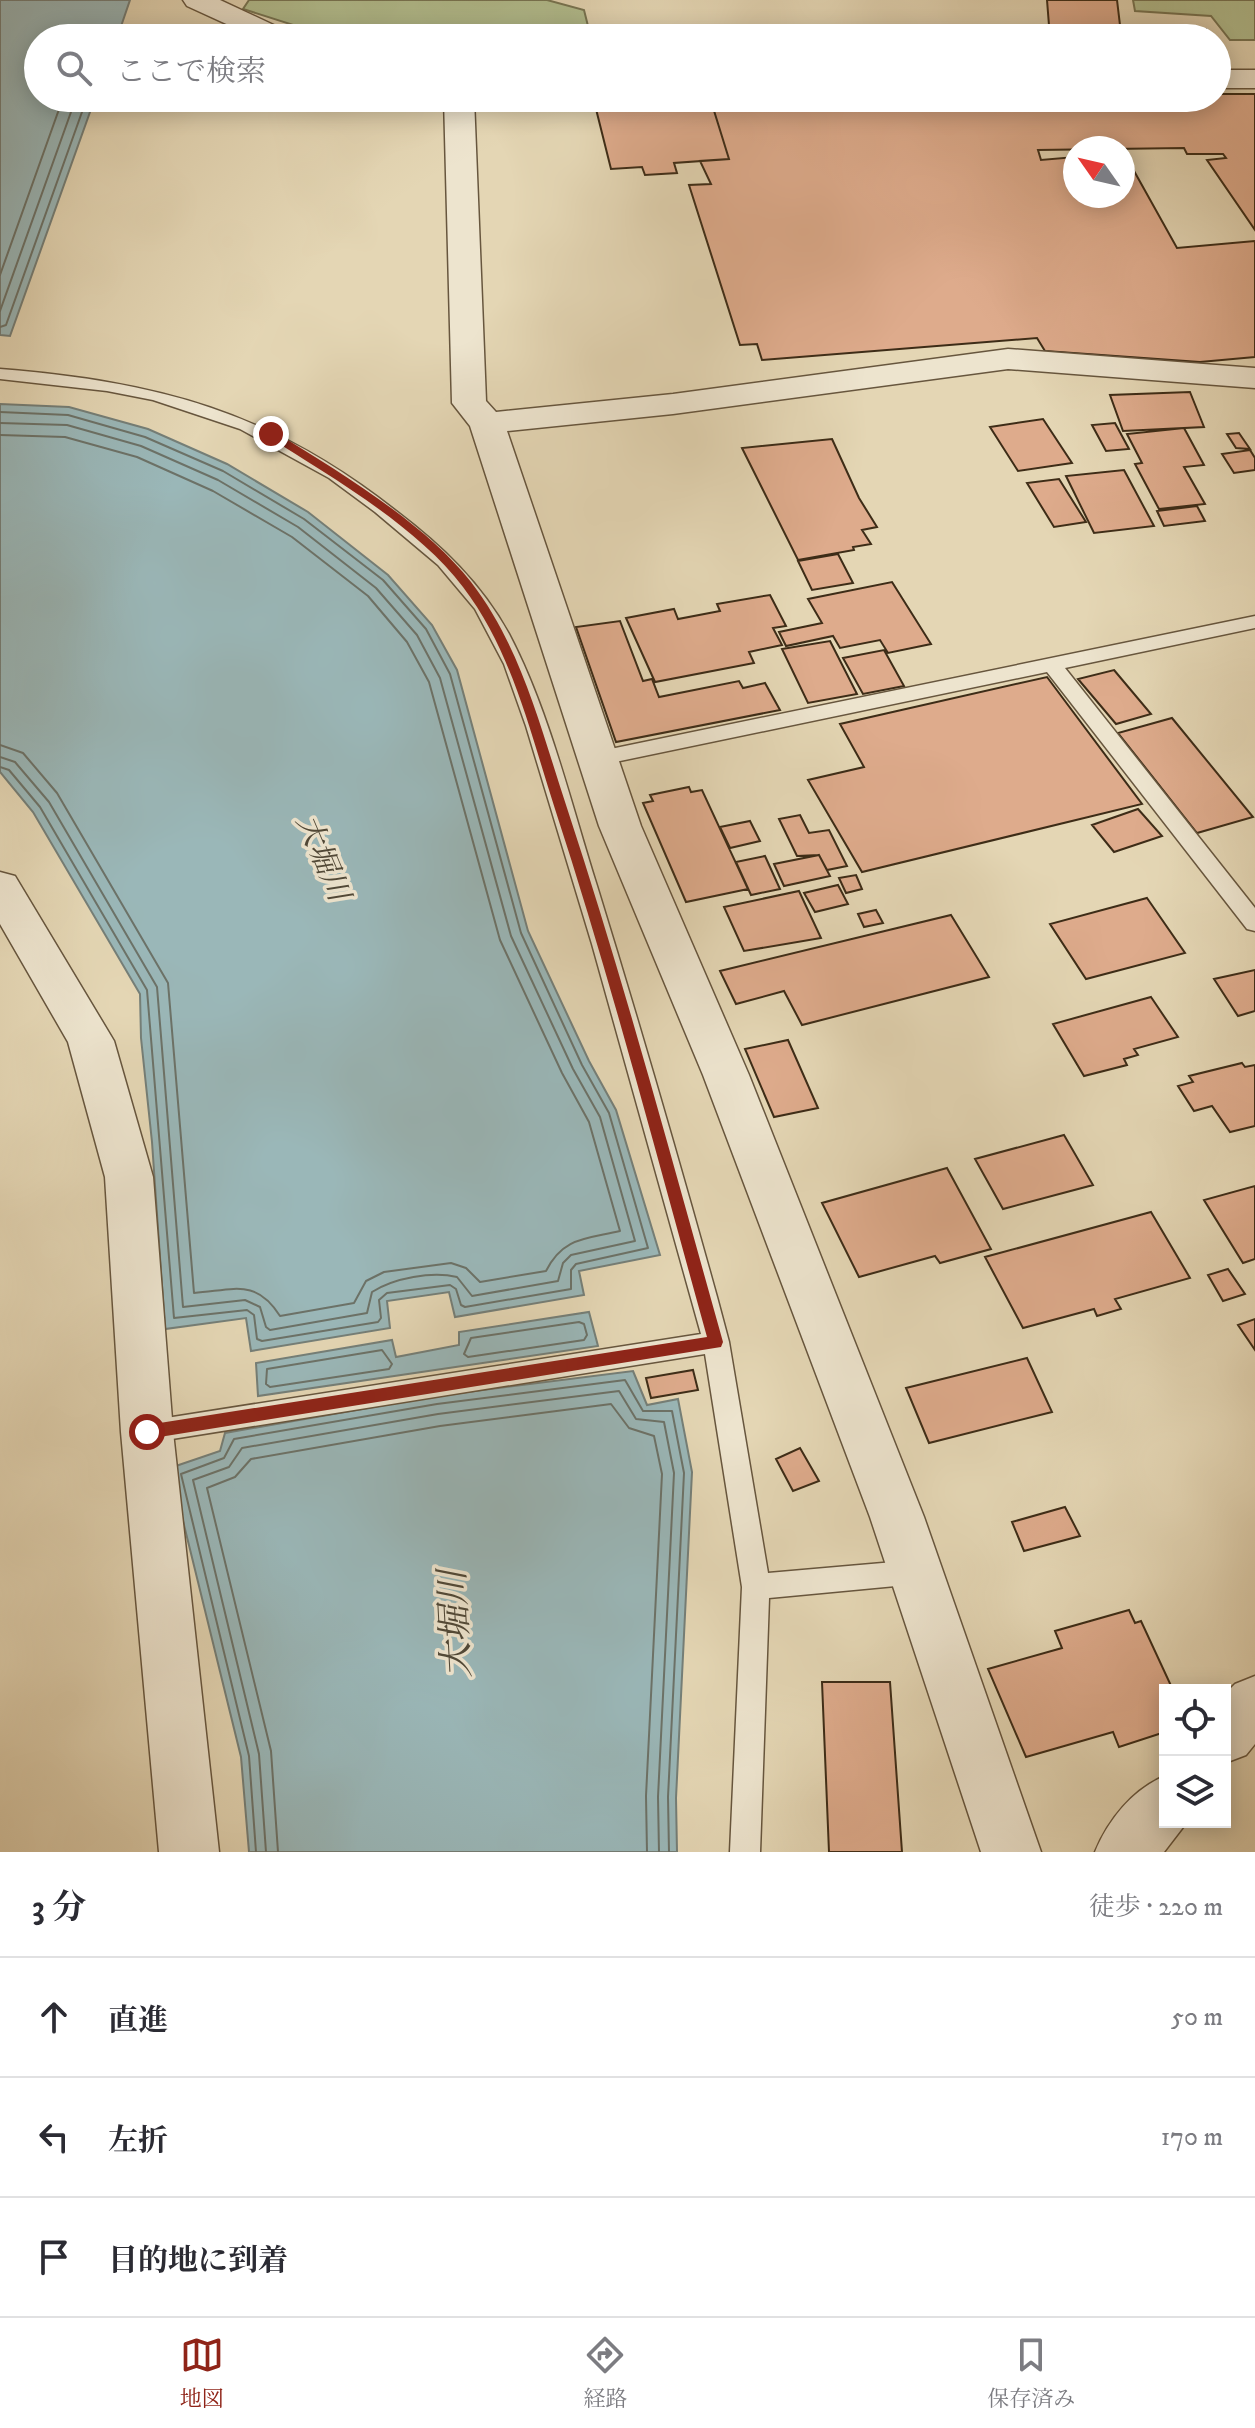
<!DOCTYPE html>
<html lang="ja">
<meta charset="utf-8">
<style>
body{margin:0;font-family:"IM FELL DW Pica","Noto Serif JP",serif;background:#f7f7f7;color:#2b2b33}
.controls{position:absolute;right:24px;bottom:24px;display:grid;overflow:hidden;border-radius:0px;box-shadow:0 4px 20px #0003}
.controls button{width:72px;height:72px;display:grid;place-items:center;padding:0;border:0;border-bottom:2px solid #e1e1e2;background:#fff;color:#2b2b33;font:40px sans-serif}
.compass{position:absolute;left:1063px;top:136px;width:72px;height:72px;border-radius:50%;background:#fff;box-shadow:0 4px 20px #0003;rotate:304deg}
.stop{position:absolute;width:24px;height:24px;margin:-18px;border:6px solid #8f2418;border-radius:50%;background:#fff}
.stop.end{background:#8f2418;border-color:#fff;box-shadow:0 2px 8px #0008}
.list{margin:0;padding:0;list-style:none}
h2{display:flex;justify-content:space-between;align-items:center;height:104px;margin:0;padding:0 32px;font-size:34px}
h2 small{font-size:26px;font-weight:400;color:#7c7c81}
.list li{display:grid;grid-template-columns:52px 1fr auto;gap:24px;align-items:center;box-sizing:border-box;height:120px;padding:0 32px;border-top:2px solid #e1e1e2}
.list b{display:block;font-size:30px;white-space:nowrap}
.list em{font-size:26px;font-style:normal;color:#7c7c81}
.icon{flex:none;width:44px;height:44px;fill:none;stroke:currentColor;stroke-width:2;stroke-linecap:round;stroke-linejoin:round}
.map{position:relative;flex:none;width:1255px;height:1852px;overflow:hidden}
.search{position:absolute;background:#fff;box-shadow:0 4px 20px #0003;left:24px;right:24px;top:24px;height:88px;display:flex;align-items:center;gap:20px;box-sizing:border-box;padding:0 28px;border-radius:44px;color:#7c7c81;font-size:30px}
.sheet{height:464px;background:#fff}
nav{display:flex;justify-content:space-around;align-items:center;box-sizing:border-box;height:112px;border-top:2px solid #e1e1e2;background:#fff;font-size:22px;color:#7c7c81}
nav a{display:grid;justify-items:center;gap:4px}
nav .on{color:#8f2418}
.map>svg:first-child{display:block}
.green{fill:#b2be8f;stroke:#787553;stroke-width:2}
.water{fill:#9ab7b8;stroke:#757f78;stroke-width:2}
.lines{fill:none;stroke-linecap:round;stroke-linejoin:round}
.shore{stroke:#6c7268;stroke-width:2}
.building{fill:#deab8c;stroke:#3d2c17;stroke-width:2}
.service-casing{stroke:#67563e;stroke-width:3}
.minor-casing{stroke:#67563e;stroke-width:3}
.service{fill:#ede4ce;fill-rule:evenodd}
.minor{fill:#ede4ce;fill-rule:evenodd}
.route{fill:#8f2418}
.labels{text-anchor:middle;dominant-baseline:central;stroke-width:7;stroke-linejoin:round;paint-order:stroke}
.water-label{font-size:30px;font-style:italic;fill:#504837;stroke:#ede4ce}
.near-water-label{font-size:36px;font-style:italic;fill:#504837;stroke:#ede4ce}
</style>
<div class="map">
<svg width="1255" height="1852" viewBox="0 0 1255 1852">
<rect width="100%" height="100%" fill="#e4d6b4"/>
<filter id="stains"><feTurbulence type="fractalNoise" baseFrequency=".0025" numOctaves="4"/><feColorMatrix values="0 0 0 0 .2 0 0 0 0 .09 0 0 0 0 .02 0 0 0 .5 -.17"/></filter>
<radialGradient id="worn" r=".72"><stop offset=".6" stop-color="#630" stop-opacity="0"/><stop offset="1" stop-color="#630" stop-opacity=".3"/></radialGradient>
<!-- green -->
<path class="green" d="M249 0H547L584 10 591 38H334L243 9Z
M1133 0H1255V40H1230L1211 16 1135 11Z"/>
<!-- water -->
<path class="water" d="M0 0H130L117 38H38V98H95L10 336 0 335Z
M0 404 69 407 148 429 227 464 308 512 388 575 432 625 457 670 528 931 589 1061 616 1110 660 1255 579 1271 584 1295 455 1317 449 1292 387 1301 390 1328 251 1351 246 1318 165 1329 152 1142 141 1038 140 994 33 812 0 772Z
M589 1312 598 1346 258 1396 256 1363 392 1340 396 1357 459 1345V1332Z
M633 1371 647 1405 678 1399 692 1472 676 1798 677 1852H249L241 1757 170 1468 220 1451 225 1433 436 1396Z"/>
<g class="lines">
<!-- shore -->
<path class="shore" d="M0 275 63 98
M0 311 76 98
M0 327 6 325 87 98
M0 412 68 415 145 437 223 471 304 519 383 580 426 629 450 674 521 933 582 1065 609 1113 648 1248 576 1264 571 1270V1289L465 1307 461 1305 456 1289 450 1285 387 1293 379 1300 381 1318 378 1322 262 1341 257 1339 254 1315 247 1310 174 1318 147 990 40 807 9 770 0 767
M0 423 67 425 141 446 218 480 298 527 376 588 417 635 440 678 511 936 573 1069 600 1117 635 1241 571 1255 563 1263 558 1281 472 1296 457 1277C432 1271 394 1278 372 1292L367 1313 270 1330 266 1327 260 1307 245 1300 183 1307 157 987 49 802 15 762 0 757
M0 435 65 437 137 457 213 491 292 537 368 596 407 642 429 682 500 940 562 1073 589 1122 620 1231C586 1239 563 1237 546 1271L480 1282 466 1268 451 1263 384 1272 366 1281 354 1303 280 1316C256 1278 234 1290 194 1293L168 983 57 793 23 753 0 745
M579 1322 584 1324 587 1335 584 1340 468 1357 464 1354 471 1338Z
M382 1350 392 1364 389 1369 270 1387 266 1384 267 1369Z
M256 1852 249 1756 181 1474 224 1458 234 1439 437 1404 625 1380 643 1411H672L684 1473 668 1797 669 1852
M266 1852 259 1754 193 1480 229 1467 242 1448 438 1414 619 1391 636 1419 664 1422 674 1473 658 1797 659 1852
M278 1852 271 1751 207 1488 235 1477 251 1459 440 1426 611 1404 629 1428 654 1436 662 1474 646 1796 647 1852"/>
</g>
<!-- building -->
<path class="building" d="M1047 0H1117L1120 25 1186 27 1188 38H1050Z
M1187 29H1206L1208 38H1188Z
M1217 94H1255V230L1207 160 1226 158 1223 154H1187L1184 148 1038 150 1041 160 1075 157V196H1123L1124 153 1177 248 1255 241V357L1200 362 1045 351 1037 338 762 360 757 344 740 345 689 185 711 184 700 161 729 159 711 101H726V98H1217Z
M627 101 628 106 711 101 729 159 674 163 677 173 645 175 642 167 611 169 596 109H599L598 103Z
M1190 392 1204 427 1123 431 1110 395Z
M1043 419 1072 463 1018 471 990 427Z
M1115 423 1129 449 1106 451 1092 425Z
M1184 428 1204 465 1184 467 1205 504 1159 509 1135 464 1142 463 1127 434Z
M1239 433 1250 449 1236 448 1227 434Z
M832 439 859 498 877 527 862 530 871 544 853 547 854 550 798 560 742 448Z
M1250 450 1255 458V470L1234 473 1222 454Z
M1124 470 1154 526 1094 533 1066 476Z
M1059 479 1086 522 1054 527 1027 483Z
M1197 506 1205 521 1164 526 1157 511Z
M838 554 853 583 812 590 798 561Z
M892 582 931 644 888 653 880 640 840 648 833 636 786 646 779 632 822 623 808 599Z
M770 595 786 626 773 628 782 645 749 652 754 663 655 682 626 618 674 609 678 619 720 611 717 604Z
M620 621 643 681 652 679 659 697 739 681 743 688 765 683 780 710 616 742 576 627Z
M830 641 857 694 808 703 782 649Z
M884 650 904 686 863 694 843 658Z
M1114 670 1151 714 1116 724 1078 679Z
M1047 677 1142 804 862 872 808 780 864 767 840 724Z
M1172 718 1253 817 1197 833 1118 733Z
M689 787 691 792 702 790 748 889 686 902 643 803 653 801 650 795Z
M1138 809 1162 836 1114 852 1092 825Z
M800 815 809 833 829 830 847 866 827 870 819 855 797 856 779 819Z
M750 821 760 841 730 848 720 827Z
M819 855 830 876 784 886 774 864Z
M765 856 780 889 751 895 736 862Z
M856 875 862 889 846 893 839 878Z
M838 885 848 904 815 912 804 893Z
M799 891 821 938 744 951 724 907Z
M1147 898 1185 953 1086 979 1050 924Z
M876 910 883 923 864 927 858 914Z
M951 915 989 977 802 1025 784 991 736 1004 720 971Z
M1255 970V1011L1238 1016 1214 979Z
M1151 997 1178 1037 1134 1049 1138 1055 1124 1059 1127 1065 1084 1076 1053 1024Z
M788 1040 818 1108 774 1117 745 1049Z
M1242 1063 1245 1067 1255 1065V1126L1230 1132 1212 1106 1194 1111 1178 1086 1193 1082 1189 1076Z
M1064 1135 1093 1185 1003 1209 975 1159Z
M947 1168 991 1249 940 1263 935 1256 859 1277 822 1203Z
M1255 1186V1259L1243 1263 1204 1200Z
M1151 1212 1190 1278 1115 1299 1121 1309 1097 1316 1094 1309 1023 1328 985 1257Z
M1228 1269 1245 1294 1223 1301 1208 1275Z
M1255 1319V1350L1238 1325Z
M1027 1358 1052 1412 929 1443 906 1388Z
M693 1370 698 1390 651 1398 646 1378Z
M800 1448 819 1481 793 1491 776 1459Z
M1065 1507 1080 1536 1024 1551 1012 1522Z
M1129 1610 1135 1623 1141 1621 1173 1690H1165V1695H1162L1165 1703V1732L1119 1747 1113 1732 1026 1757 988 1669 1062 1648 1055 1631Z
M822 1682H890L902 1852H829Z"/>
<g class="lines">
<!-- service casing -->
<g class="service-casing">
<path id="service" d="M0 369C159 382 269 411 396 511 442 546 481 583 509 634 549 710 571 804 597 886 639 1022 679 1160 717 1297L729 1342 768 1573 917 1560 927 1563 931 1572 927 1581 917 1584 769 1598 760 1852H730L742 1587 705 1354 147 1443 138 1440 134 1432 138 1424 147 1421 701 1334 592 944 526 726 504 664 475 609 438 565 375 512 329 478 240 429 153 400 107 391 0 379Z
M1255 616V628L1065 668 1255 908V931L1247 929 1047 672 596 766 586 759 596 752Z"/>
</g>
<!-- minor casing -->
<g class="minor-casing">
<path id="minor" d="M183 0H220L280 28 298 32 302 38H257L187 6Z
M1217 70H1255V88H1217Z
M444 98H474L486 401 496 412 673 394 1008 349 1255 368V388L1008 369 673 414 507 431 641 826 749 1075 924 1517 1041 1852H981L870 1517 703 1075 599 826 470 426 452 403Z
M0 872 15 876 114 1041 153 1177 173 1432 219 1852H159L121 1432 105 1177 68 1042 0 924Z
M1255 1676V1744L1246 1755 1225 1763V1694L1235 1684Z
M1165 1776V1822H1187L1164 1852H1095C1108 1820 1133 1789 1165 1776Z"/>
</g>
<!-- service -->
<use href="#service" class="service"/>
<!-- minor -->
<use href="#minor" class="minor"/>
</g>
<!-- route -->
<path class="route" d="M267 432H275C339 472 424 522 471 582 522 648 541 730 567 808 625 984 673 1164 723 1342L721 1347 147 1439 142 1437 139 1432 147 1425 707 1337C658 1161 612 983 555 809 530 732 512 651 463 587 417 526 331 477 267 436Z"/>
<g class="labels">
<!-- water labels -->
<g class="water-label">
<text transform="translate(322 858) rotate(67)">大堀川</text>
</g>
<!-- near-water labels -->
<g class="near-water-label">
<text transform="translate(456 1624) rotate(-93)">大堀川</text>
</g>
</g>
<rect width="100%" height="100%" filter="url(#stains)"/>
<rect width="100%" height="100%" fill="url(#worn)"/>
</svg>
<div class="controls">
<button><svg class="icon" aria-label="locate" viewBox="0 0 24 24"><circle cx="12" cy="12" r="6"/><path d="M12 2v4M12 18v4M2 12h4M18 12h4"/></svg></button>
<button><svg class="icon" aria-label="layers" viewBox="0 0 24 24"><path d="M12 4l9 5-9 5-9-5zM3 14l9 5 9-5"/></svg></button>
</div>
<svg class="compass" viewBox="-18 -18 36 36"><path d="M0-13l5 13h-10z" fill="#e53935"/><path d="M0 13l5-13h-10z" fill="#7c7c81"/></svg>
<div class="stop" style="left:147px;top:1432px"></div>
<div class="stop end" style="left:271px;top:434px"></div>
<div class="search"><svg class="icon" aria-label="search" viewBox="0 0 24 24"><circle cx="10" cy="10" r="6"/><path d="M15 15l6 6"/></svg>ここで検索</div>
</div>
<section class="sheet">
<h2>3 分<small>徒歩 · 220 m</small></h2>
<ul class="list">
<li><svg class="icon" aria-label="ahead" viewBox="0 0 24 24"><path d="M12 20V5M6 11l6-6 6 6"/></svg><div><b>直進</b></div><em>50 m</em></li>
<li><svg class="icon" aria-label="left" viewBox="0 0 24 24"><path d="M17 20v-9H6M10 6l-5 5 5 5"/></svg><div><b>左折</b></div><em>170 m</em></li>
<li><svg class="icon" aria-label="arrive" viewBox="0 0 24 24"><path d="M6 21V4h12l-3 4 3 4H6"/></svg><div><b>目的地に到着</b></div></li>
</ul>
</section>
<nav>
<a class="on"><svg class="icon" aria-label="map" viewBox="0 0 24 24"><path d="M3 6l6-2 6 2 6-2v14l-6 2-6-2-6 2zM9 4v14M15 6v14"/></svg>地図</a>
<a><svg class="icon" aria-label="directions" viewBox="0 0 24 24"><path d="M12 3l9 9-9 9-9-9zM9 14v-3h6M13 9l2 2-2 2"/></svg>経路</a>
<a><svg class="icon" aria-label="saved" viewBox="0 0 24 24"><path d="M7 4h10v16l-5-4-5 4z"/></svg>保存済み</a>
</nav>
